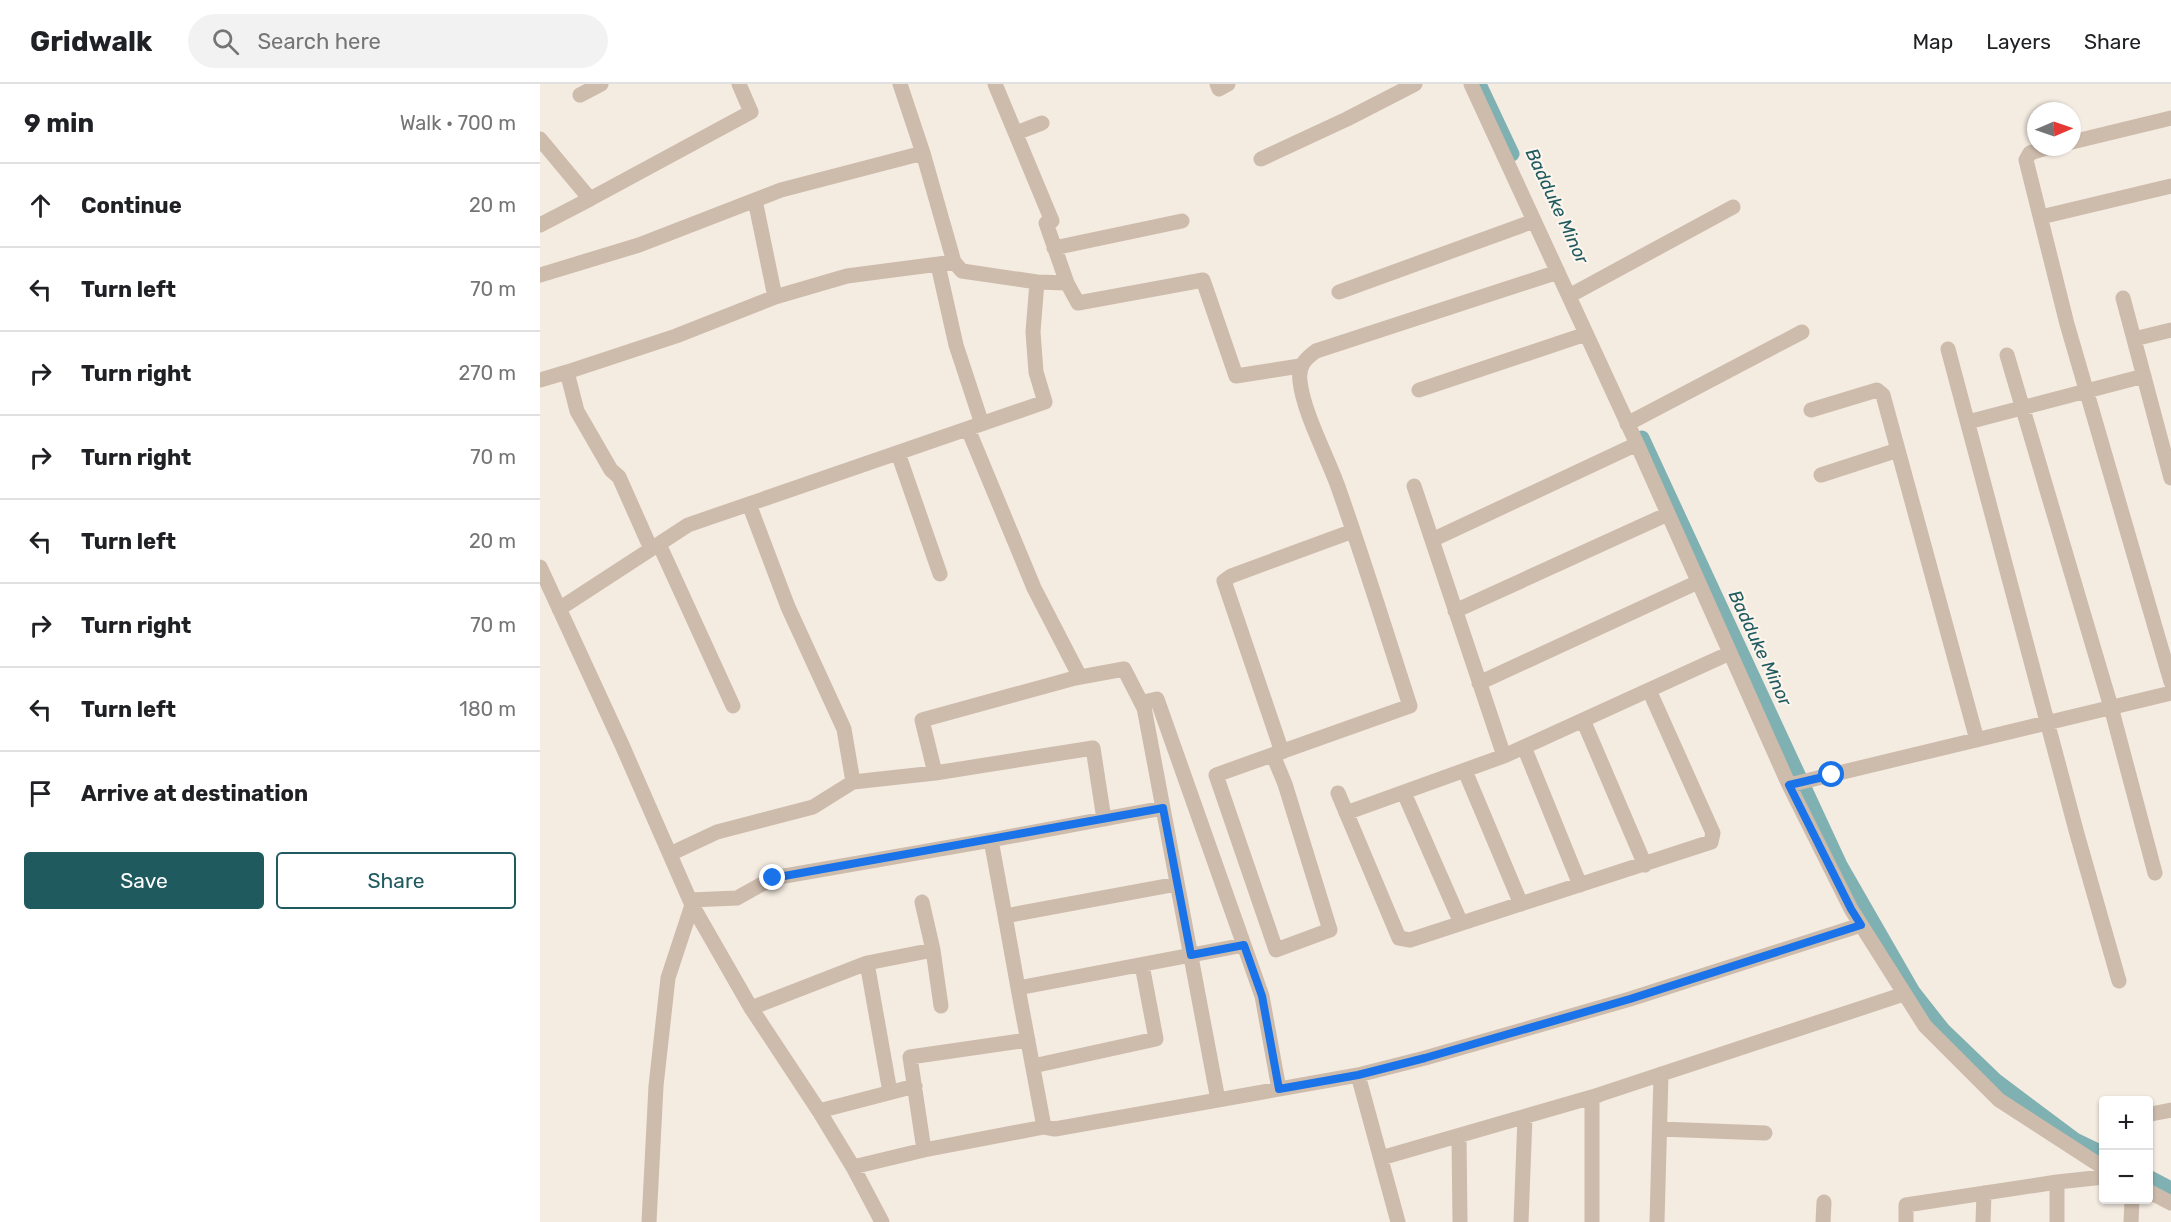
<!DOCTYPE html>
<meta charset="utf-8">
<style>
body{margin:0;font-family:Rubik,sans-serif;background:#f2f2f2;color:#202124}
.controls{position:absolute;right:18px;bottom:18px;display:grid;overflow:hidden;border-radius:6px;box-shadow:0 2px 4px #0004}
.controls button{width:54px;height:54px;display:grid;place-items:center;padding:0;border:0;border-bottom:2px solid #e0e0e0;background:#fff;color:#202124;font:30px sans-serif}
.compass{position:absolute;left:1487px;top:18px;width:54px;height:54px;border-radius:50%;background:#fff;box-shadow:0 2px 4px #0004;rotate:88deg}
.stop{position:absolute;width:18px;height:18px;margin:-14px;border:4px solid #1a73e8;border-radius:50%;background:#fff}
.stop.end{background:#1a73e8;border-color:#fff;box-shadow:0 2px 6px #0008}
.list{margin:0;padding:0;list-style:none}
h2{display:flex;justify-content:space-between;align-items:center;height:78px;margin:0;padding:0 24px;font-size:26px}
h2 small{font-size:20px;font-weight:400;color:#757577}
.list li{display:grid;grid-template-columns:39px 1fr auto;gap:18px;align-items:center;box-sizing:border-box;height:84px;padding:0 24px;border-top:2px solid #e0e0e0}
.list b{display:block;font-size:22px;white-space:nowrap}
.list em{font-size:20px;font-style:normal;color:#757577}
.actions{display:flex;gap:12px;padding:18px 24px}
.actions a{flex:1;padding:14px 0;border:2px solid #1f5a5e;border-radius:6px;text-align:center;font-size:21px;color:#1f5a5e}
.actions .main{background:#1f5a5e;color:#fff}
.icon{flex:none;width:33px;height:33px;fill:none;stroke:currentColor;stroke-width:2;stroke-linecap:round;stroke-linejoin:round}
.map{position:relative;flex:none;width:1631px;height:1138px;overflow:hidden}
header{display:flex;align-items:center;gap:36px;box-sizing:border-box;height:84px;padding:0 30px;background:#fff;border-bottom:2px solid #e0e0e0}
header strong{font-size:28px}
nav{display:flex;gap:33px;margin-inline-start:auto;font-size:21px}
.search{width:420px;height:54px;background:#f2f2f2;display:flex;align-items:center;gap:15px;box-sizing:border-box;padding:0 21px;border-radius:33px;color:#757577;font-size:22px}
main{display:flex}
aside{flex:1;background:#fff}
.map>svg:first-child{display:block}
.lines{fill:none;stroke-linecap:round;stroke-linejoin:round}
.canal{stroke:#7fb0b2;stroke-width:15}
.street{stroke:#cdbbac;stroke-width:15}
.route{stroke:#1a73e8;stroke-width:8}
.labels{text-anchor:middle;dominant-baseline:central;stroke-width:4.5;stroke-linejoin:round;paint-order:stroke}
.water-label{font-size:18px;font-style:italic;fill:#1f5a5e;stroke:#fbf5ee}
</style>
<header>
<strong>Gridwalk</strong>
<div class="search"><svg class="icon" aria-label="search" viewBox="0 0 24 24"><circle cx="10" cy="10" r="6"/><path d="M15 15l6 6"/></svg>Search here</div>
<nav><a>Map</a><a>Layers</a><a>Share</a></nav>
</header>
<main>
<aside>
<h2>9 min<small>Walk · 700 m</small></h2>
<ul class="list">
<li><svg class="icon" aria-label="ahead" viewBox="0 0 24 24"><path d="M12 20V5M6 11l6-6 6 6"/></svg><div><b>Continue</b></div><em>20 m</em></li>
<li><svg class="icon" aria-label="left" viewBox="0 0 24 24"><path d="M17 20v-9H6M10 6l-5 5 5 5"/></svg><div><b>Turn left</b></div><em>70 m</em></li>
<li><svg class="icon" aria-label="right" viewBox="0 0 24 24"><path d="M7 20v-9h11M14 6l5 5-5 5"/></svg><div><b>Turn right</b></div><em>270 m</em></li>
<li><svg class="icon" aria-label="right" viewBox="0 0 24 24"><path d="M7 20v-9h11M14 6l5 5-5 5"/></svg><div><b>Turn right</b></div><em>70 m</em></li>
<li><svg class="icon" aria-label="left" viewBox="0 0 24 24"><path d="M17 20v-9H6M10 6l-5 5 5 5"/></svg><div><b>Turn left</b></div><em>20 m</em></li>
<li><svg class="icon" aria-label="right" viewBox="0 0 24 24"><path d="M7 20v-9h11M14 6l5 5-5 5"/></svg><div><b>Turn right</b></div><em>70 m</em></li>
<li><svg class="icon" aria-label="left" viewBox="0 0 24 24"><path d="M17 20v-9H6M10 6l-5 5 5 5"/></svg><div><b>Turn left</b></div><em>180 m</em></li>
<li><svg class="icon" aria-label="arrive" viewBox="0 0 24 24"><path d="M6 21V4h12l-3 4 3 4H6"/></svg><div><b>Arrive at destination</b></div></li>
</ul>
<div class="actions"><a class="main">Save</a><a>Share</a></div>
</aside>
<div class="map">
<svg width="1631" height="1138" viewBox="0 0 1631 1138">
<rect width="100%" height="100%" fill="#f4ebe1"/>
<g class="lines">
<!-- canal -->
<path class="canal" d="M939 0 972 70
M1102 354 1300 781 1373 908 1403 946 1455 996 1535 1056 1564 1070
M1608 1093 1631 1105"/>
<!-- street -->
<path class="street" d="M360 0 383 69
M455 0 512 137 506 139 527 199 497 198
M677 0 679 5 688 0
M931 0 1097 360 1249 701 1311 825 1385 942 1459 1016 1564 1084
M40 11 61 0
M476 49 502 39
M0 55 50 115 0 141
M1532 58 1631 34
M1509 63 1490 69 1486 76 1527 240 1631 598
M721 75 807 35 875 0
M50 115 211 28 199 0
M215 116 235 213
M1501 133 1631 102
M514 164 642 137
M398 181 416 261 442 340
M0 191 99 161 241 106 383 69 414 178
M527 199 538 219 663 196 696 292 760 282
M799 208 994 137
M1029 212 1193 123
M1583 214 1631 394
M1594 255 1631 246
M1408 265 1537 750 1579 897
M1467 271 1571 623 1615 789
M0 296 27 288
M879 306 1046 250
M1271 326 1337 306 1343 311 1437 656
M1428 338 1604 292
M1087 340 1262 248
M428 345 494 504 540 593
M358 369 400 490
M1281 391 1358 366
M874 402 964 672
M209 420 248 523 304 645 313 698 395 689
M892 456 1097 360
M119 460 193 622
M0 483 82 661 152 821 211 924 279 1027 313 1083 342 1138
M19 525 148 441 505 318 496 288 493 248 497 198 422 187 414 178 307 192 235 213 136 252 27 288 37 327 71 386 79 393 111 465
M915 527 1128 430
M939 599 1158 498
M1043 636 1105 781
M984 663 1040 801
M742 668 684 497 691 492 813 447
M733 671 745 700 790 846 736 866 676 691 870 622C846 548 823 473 797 400 786 370 763 327 760 297 758 282 765 275 776 267L1018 188
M925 687 981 820
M1249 701 1631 609
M798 709 859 854 870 856 1171 758 1173 749 1109 606
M864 709 921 839
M806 729 964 672 1190 569
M564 735 553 664 395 689 382 636 535 594 584 585 604 624
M130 770 177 748 273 723 313 698
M150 816 197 814 233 794 451 756
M465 832 451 756 623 724
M393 866 401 922
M327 879 393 866 382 818
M478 904 465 832 637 800
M211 924 327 879 350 1008
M493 982 616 955 602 881
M818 991 858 1138
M678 1016 603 618 617 615 722 912 739 1005
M279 1027 375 1002
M1611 1030 1631 1026
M504 1043 478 904 704 861
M1120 1045 1225 1049
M919 1052 920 1138
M384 1066 370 973 488 956
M841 1074 1059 1011
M313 1083 384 1066 504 1043 515 1045 818 991 885 974 1090 915 1321 841
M1517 1098 1564 1093
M1608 1107 1631 1119
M109 1138 116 1002 128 894 152 821
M981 1138 985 1033
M1052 1138V1013L1364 910
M1117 1138 1121 990
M1283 1138 1284 1118
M1366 1138V1121L1517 1098V1138
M1443 1138 1444 1109
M1591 1138 1592 1116"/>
</g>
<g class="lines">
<!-- route -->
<path class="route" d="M233 794 623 724 651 871 704 861 722 912 739 1005 818 991 885 974 1090 915 1321 841 1311 825 1249 701 1292 691"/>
</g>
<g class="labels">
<!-- water labels -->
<g class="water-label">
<text transform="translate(1017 122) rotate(65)">Badduke Minor</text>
<text transform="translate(1220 564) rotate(65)">Badduke Minor</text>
</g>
</g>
</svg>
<div class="controls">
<button>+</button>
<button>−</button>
</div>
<svg class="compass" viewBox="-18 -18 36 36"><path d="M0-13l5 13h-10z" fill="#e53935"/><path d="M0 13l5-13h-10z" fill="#757577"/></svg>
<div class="stop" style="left:1292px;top:691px"></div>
<div class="stop end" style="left:233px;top:794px"></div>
</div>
</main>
